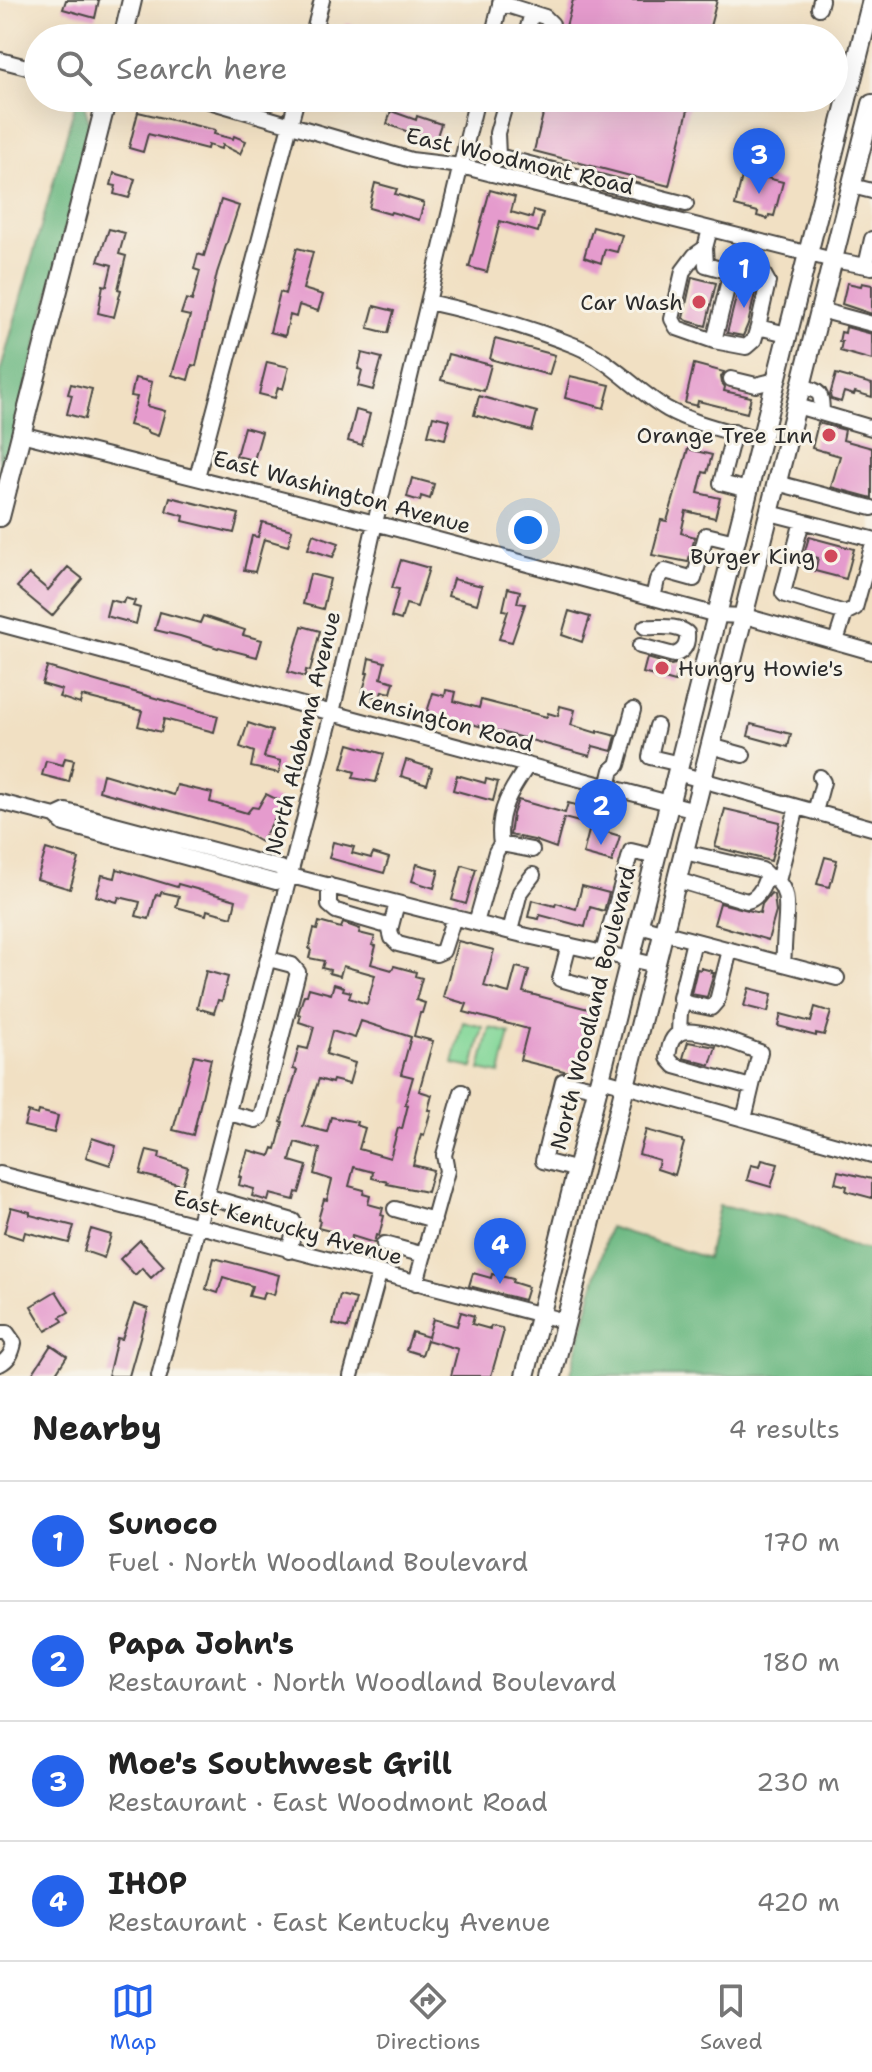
<!DOCTYPE html>
<meta charset="utf-8">
<style>
body{margin:0;font-family:"Shantell Sans",sans-serif;background:#f6f6f6;color:#222}
.you{position:absolute;left:528px;top:530px;width:28px;height:28px;margin:-20px;border:6px solid #fff;border-radius:50%;background:#1a73e8;box-shadow:0 0 0 12px #1a73e833}
.badge{display:grid;place-items:center;width:52px;height:52px;border-radius:50%;background:#2563eb;color:#fff;font-size:26px;font-weight:700}
.pin{position:absolute;translate:-50% -66px;filter:drop-shadow(0 2px 4px #0008)}
.pin::after{content:'';position:absolute;top:42px;width:28px;height:24px;background:inherit;clip-path:polygon(0 0,100% 0,50% 100%)}
.list{margin:0;padding:0;list-style:none}
h2{display:flex;justify-content:space-between;align-items:center;height:104px;margin:0;padding:0 32px;font-size:34px}
h2 small{font-size:26px;font-weight:400;color:#767676}
.list li{display:grid;grid-template-columns:52px 1fr auto;gap:24px;align-items:center;box-sizing:border-box;height:120px;padding:0 32px;border-top:2px solid #e0e0e0}
.list b{display:block;font-size:30px;white-space:nowrap}
.list p{margin:0;font-size:26px;white-space:nowrap;color:#767676}
.list em{font-size:26px;font-style:normal;color:#767676}
.icon{flex:none;width:44px;height:44px;fill:none;stroke:currentColor;stroke-width:2;stroke-linecap:round;stroke-linejoin:round}
.map{position:relative;flex:none;width:872px;height:1376px;overflow:hidden}
.search{position:absolute;background:#fff;box-shadow:0 8px 32px #0002;left:24px;right:24px;top:24px;height:88px;display:flex;align-items:center;gap:20px;box-sizing:border-box;padding:0 28px;border-radius:44px;color:#767676;font-size:30px}
.sheet{height:584px;background:#fff}
nav{display:flex;justify-content:space-around;align-items:center;box-sizing:border-box;height:112px;border-top:2px solid #e0e0e0;background:#fff;font-size:22px;color:#767676}
nav a{display:grid;justify-items:center;gap:4px}
nav .on{color:#2563eb}
.map>svg:first-child{display:block}
.green{fill:#84d799;stroke:#588162;stroke-width:2}
.forest{fill:#6bb881;stroke:#4b7256;stroke-width:2}
.building{fill:#e59bcd;fill-rule:evenodd}
.lines{fill:none;stroke-linecap:round;stroke-linejoin:round}
.minor-casing{stroke:#494642;stroke-width:18}
.major-casing{stroke:#494642;stroke-width:22}
.minor{stroke:#fff;stroke-width:14}
.major{stroke:#fff;stroke-width:18}
.poi-dot{fill:#d1495b;stroke:#f7f3e8;stroke-width:3}
.labels{text-anchor:middle;dominant-baseline:central;stroke-width:6;stroke-linejoin:round;paint-order:stroke}
.street-label{font-size:22px;fill:#2b2b2b;stroke:#f7f3e8}
.poi-label{font-size:22px;fill:#2b2b2b;stroke:#f7f3e8;text-anchor:end}
</style>
<div class="map">
<svg width="872" height="1376" viewBox="0 0 872 1376">
<rect width="100%" height="100%" fill="#f7f3e8"/>
<filter id="ink" filterUnits="userSpaceOnUse"><feTurbulence type="fractalNoise" baseFrequency=".0125" numOctaves="2"/><feDisplacementMap in="SourceGraphic" scale="16" xChannelSelector="R" yChannelSelector="G"/><feConvolveMatrix kernelMatrix="1 2 1 2 8 2 1 2 1" color-interpolation-filters="sRGB"/></filter>
<filter id="wash" filterUnits="userSpaceOnUse"><feTurbulence type="fractalNoise" baseFrequency=".006" numOctaves="4" result="noise"/><feDisplacementMap in="SourceGraphic" scale="32" xChannelSelector="R" yChannelSelector="G"/><feGaussianBlur stdDeviation="1.8" result="paint"/><feColorMatrix in="noise" values="0 0 0 0 0 0 0 0 0 0 0 0 0 0 0 0 0 1.4 0 .05"/><feComposite in="paint" operator="in"/></filter>
<g filter="url(#wash)">
<rect width="100%" height="100%" fill="#f1e0c3"/>
<!-- green -->
<path class="green" d="M463 1022 483 1027 473 1068 453 1064Z
M490 1028 510 1033 500 1074 480 1070Z"/>
<!-- forest -->
<path class="forest" d="M77 98H82L91 128 0 492V373Z
M719 1206 795 1219 829 1237 858 1248 872 1250V1376H570L609 1227 707 1258Z"/>
<g id="blocks">
<!-- building -->
<path class="building" d="M66 0H99L95 18 63 9Z
M573 0H717L707 38H563Z
M346 23 389 36 388 38H341Z
M547 98H691L669 186 534 151Z
M391 111 416 120 417 116 441 124 435 142 387 124Z
M138 112 215 130 214 134 233 139 234 136 246 141 240 154 222 145 221 149 208 145 207 149 148 134 143 152 129 148Z
M743 172 783 182 774 216 769 215 768 219 757 216 758 212 735 206Z
M114 173 135 179 129 198 114 194 116 186 111 185Z
M375 183 397 189 395 194 424 203 419 220 391 212 390 214 369 208Z
M490 190 515 197 511 212 532 218 534 210 543 213 538 232 500 221 487 272 469 267Z
M221 200 239 206 217 273 196 366 192 365 188 380 172 375 190 316 181 314 186 299 192 301 200 271 194 269 198 254 204 256Z
M593 227 622 235 617 252 605 249 601 263 584 257Z
M109 229 125 233 119 254 126 256 118 289 121 290 114 317 98 313 103 285 107 286 112 265 98 261Z
M297 248 313 252 303 289 323 295 318 311 299 305 296 317 290 315 285 336 270 332 280 292 285 294Z
M742 274 754 277 757 284 748 324 743 336 727 333Z
M692 277 716 283 706 326 688 321 683 318Z
M847 283 861 286 862 283 872 285V314L842 304Z
M374 306 394 311 388 333 368 328Z
M846 327 872 334V360L840 351 842 342H839L841 332 845 333Z
M495 339 555 355 549 375 490 359Z
M362 353 382 358 373 390 358 386 362 370 358 369Z
M448 354 491 365 484 391 441 380Z
M267 362 289 367 283 389 278 387 275 398 259 394Z
M694 364 724 372 721 377 722 383 725 387 724 391 751 397 747 413 698 401 697 406 685 403Z
M836 374 872 384V397L855 392 854 395 844 392 841 402 831 399 830 395Z
M570 376 610 385 604 408 565 398Z
M135 378 152 382 147 406 165 411 158 436 147 432V430L129 425 137 397 131 396Z
M71 384 92 389 85 419 67 414 72 395 68 394Z
M479 396 537 412 532 431 474 415Z
M356 410 370 414 362 445 348 441Z
M433 416 450 420 445 439 428 435Z
M818 423 845 430 843 440 872 448V498L831 487 840 456 812 448Z
M244 427 262 432 254 460 236 456Z
M688 449 712 455 707 473 703 472 698 493 720 498 715 518 686 511 681 533 695 537 688 562 652 555 661 520 667 521Z
M412 478 434 484 430 499 421 496 420 501 407 497Z
M170 497 239 514 234 533 183 521 184 516 166 511Z
M262 522 292 530 288 546 264 539 255 572 244 570 252 536 258 537Z
M313 534 339 543 333 557 308 549Z
M809 537 854 549 846 579 815 571 818 558 804 554Z
M401 560 429 568 417 607 406 604 401 620 391 617 399 589 392 588Z
M68 567 83 579 52 616 17 587 29 574 48 590Z
M310 574 330 579 323 609 303 604Z
M453 579 482 586 477 604 448 596Z
M508 588 520 591 517 603 525 604 512 642 499 639 508 611 503 610Z
M125 598 135 601 133 606 140 608 136 624 106 616 110 600 123 603Z
M569 611 590 617 582 642 562 635Z
M160 612 200 623 203 616 245 630 243 635 262 640 257 657 219 647 218 648 180 636 155 630Z
M302 626 320 631 310 671 306 670 305 677 288 672Z
M369 658 385 662 381 678 394 682 391 693 382 691 380 698 362 694 368 673H366Z
M647 658 671 665 681 663 675 682 643 673Z
M47 667 218 716 214 732 164 719 161 732 138 726 142 711 82 696 80 704 59 697 62 690 42 684Z
M446 690 456 692 454 701 479 708 481 700 547 717 548 713 558 716 560 706 575 710 571 725 597 733V731L616 736 612 751 593 746 590 756 427 712 433 693 445 696Z
M248 723 272 731 264 757 281 761 279 773 251 767 254 752 240 747Z
M751 724 791 734 788 747 748 736Z
M349 744 384 754 376 782 353 778 355 772 342 768Z
M65 758 74 760 69 782 42 775 46 761 63 765Z
M406 760 432 768 427 784 401 776Z
M103 774 174 795 177 785 212 793 210 802 247 813 252 807 258 808 266 794 284 803 261 842 240 830 99 791Z
M457 775 485 783 486 779 498 782 493 801 453 790Z
M582 798 600 803 594 826 564 818 556 848 534 840 510 835 513 814 518 800 565 813 568 803 580 806Z
M725 809 780 822 771 861 715 847Z
M590 827 620 836 612 862 583 854Z
M333 842 354 847 352 853 371 858 373 853 389 858 384 873 329 858Z
M46 849 79 859 70 889 37 879Z
M825 857 837 860 830 887 817 884Z
M417 864 439 870 434 888 412 881Z
M462 865 476 869 466 904 452 900Z
M117 869 177 887 178 884 236 900 232 917 207 910 206 915 176 907 179 896 161 892 160 895 156 894 149 919 136 916 140 902 119 897 117 902 96 896 102 875 115 878Z
M582 886 609 893 604 911 590 907 585 927 540 915 539 919 528 917 532 900 555 906 556 903 576 909Z
M771 893 774 895 776 912 768 940 714 924 720 903 760 913 762 904Z
M319 922 341 928 343 923 360 929 359 933 375 937 372 945 376 946 371 964 392 970 394 966 416 972 415 976 422 978 416 1000 425 1003 422 1013H420L414 1036 433 1041 419 1091 432 1095 428 1110H431L424 1135 421 1134 413 1165 433 1170 427 1192 387 1184 388 1182 372 1178 373 1172 354 1167 349 1186 364 1190 363 1194 370 1196 368 1204 383 1208 381 1215 384 1216 379 1236 376 1235 374 1243 352 1236 350 1245 332 1239 334 1232 318 1228 320 1221 318 1220 324 1199 327 1200 332 1180 314 1174 320 1149 295 1142 290 1161 307 1166 299 1193 296 1192 294 1200 270 1194 268 1201 252 1196 254 1189 239 1185 241 1177H239L248 1150 270 1156 273 1148 276 1149 283 1122H281L297 1070 293 1069 299 1047 308 1049 314 1027 299 1022 301 1015 298 1014 304 995H307L309 988 331 994 334 984 344 987 343 990 351 992 349 998 367 1004 375 975 343 966 340 976 329 973 330 970 322 968 324 961 309 958 311 950 309 949 314 929 317 930ZM361 1021 411 1037 401 1074 413 1077 405 1104 408 1105 402 1129 398 1128 390 1158 359 1149 365 1128 356 1125 357 1122 331 1117 327 1132 303 1126 319 1079 332 1083 333 1080 349 1084 355 1063 326 1054 332 1031 355 1038Z
M458 941 494 950 484 986 509 993 516 967 529 970 523 992 592 1010 576 1074 520 1060 528 1029 464 1012 467 1004 443 997Z
M701 968 712 971 711 973H714L707 997 691 994 697 969 701 970Z
M206 971 228 977 222 1001 218 1000 214 1013 197 1008Z
M749 988 772 994 768 1012 744 1006Z
M815 1007 831 1012 824 1035 816 1033V1036L778 1026 781 1014 811 1022Z
M688 1042 716 1047 710 1065 683 1058Z
M194 1055 211 1059 193 1135 173 1130Z
M39 1111 58 1116 54 1133 24 1126 28 1112 38 1115Z
M646 1130 682 1140V1142L684 1143 675 1175 657 1169 659 1160 639 1154Z
M92 1138 116 1146 110 1165 86 1157Z
M147 1150 160 1153 159 1158 188 1167 182 1185 140 1174Z
M762 1160 778 1164 771 1187 747 1180 751 1165 760 1167Z
M838 1171 872 1179V1198L846 1191 847 1186 835 1183Z
M11 1207 30 1212V1215L74 1226 69 1243 25 1232 23 1239 4 1233Z
M91 1229 111 1235 104 1258 84 1251Z
M140 1240 164 1266 151 1278 142 1268 135 1275 120 1259Z
M214 1258 279 1275 274 1295 264 1292 262 1299 249 1296 252 1286 223 1277 218 1293 206 1289Z
M473 1273 491 1278 492 1274 513 1279 512 1282 528 1287 524 1300 469 1286Z
M56 1291 69 1312 60 1317 63 1321 46 1331 31 1306Z
M340 1295 356 1299 348 1328 333 1324Z
M134 1304 148 1309 129 1376H108L117 1338 122 1339Z
M461 1312 474 1316 472 1324 490 1329 491 1326 502 1328 503 1334 491 1376H451L458 1349 427 1340 422 1355 406 1350 412 1332 428 1337 433 1319 457 1326Z
M51 1345 67 1356 54 1376H31Z"/>
</g>
</g>
<g filter="url(#ink)">
<use href="#blocks" fill-opacity="0" stroke="#494642" stroke-width="2"/>
<g class="lines">
<!-- minor casing -->
<g class="minor-casing">
<path id="minor" d="M500 3 545 17 552 24 551 38
M819 8 821 0
M312 38 322 0
M492 38 501 0
M525 38 532 13
M0 60 38 70
M199 98 411 160 461 166 833 260 872 267
M498 156 497 133 507 98
M491 174 493 163 498 156 686 204
M852 186 872 191
M710 229 705 248 706 265 731 272 714 341 746 347 754 340 758 327 787 334
M705 248 695 255 683 271 672 319 677 328 714 341
M755 259 768 282 758 327
M866 266 872 239
M428 302C478 313 529 327 576 346 612 361 635 390 667 409 696 425 730 431 761 441
M820 310 872 324
M731 379 756 385 776 380
M801 386C821 392 821 391 822 412
M797 406 872 428
M734 432 721 483 748 490
M21 434 375 523 717 615 745 616 872 652
M197 477 297 98
M777 483 872 508
M770 513 872 539
M802 521 783 593 785 595 845 613 836 641
M653 598 657 580 665 571 694 579 706 535 735 542
M845 613 855 608 872 547
M0 624 695 810
M640 646 674 655C685 651 688 644 687 633 675 624 659 628 645 627
M657 726 650 757 680 764
M711 746 743 755
M677 773 872 828
M608 787 612 770 618 765 633 710
M0 802 55 816 64 824 276 882 291 876
M815 812 823 782 820 777
M55 816 66 811 281 868 291 876 519 934 656 965
M501 844C496 812 511 790 528 765
M767 875C792 884 786 911 785 932 784 943 784 953 783 964
M677 880 747 901C759 898 764 886 767 875L762 870 684 852
M778 881 797 807
M329 885V905L336 911 384 925H391
M397 903 390 930 392 938 398 944 436 954 443 951 454 917
M476 923 496 852 501 844 532 850
M639 926 837 978
M510 931 520 892 533 875
M694 941 680 998 686 1003 711 1008 717 1001 730 950
M569 945 560 979 592 988
M603 952 631 851 656 857
M679 1032 680 1012 683 1000
M601 1079 872 1155
M228 1113 256 1120 261 1117 298 972 292 965 269 959
M744 1119 760 1052C743 1046 692 1024 678 1034 670 1039 669 1049 668 1058L675 1066 751 1087
M578 1170 543 1161 563 1081 598 1089
M0 1174 565 1321
M206 1196 293 1221 295 1227 289 1251
M395 1209 434 1220
M384 1244 424 1255
M416 1283 447 1171 444 1155 462 1092
M0 1333H7L14 1343C12 1353 9 1359 0 1364
M159 1376 332 713 375 523 477 98
M351 1376 379 1274"/>
</g>
<!-- major casing -->
<g class="major-casing">
<path id="major" d="M123 38 132 0
M0 517 107 98
M525 1376 872 0
M552 1376 872 104"/>
</g>
<!-- minor -->
<use href="#minor" class="minor"/>
<!-- major -->
<use href="#major" class="major"/>
</g>
</g>
<!-- markers -->
<g class="poi-dot">
<circle cx="699" cy="302" r="8"/>
<circle cx="829" cy="435" r="8"/>
<circle cx="831" cy="556" r="8"/>
<circle cx="662" cy="668" r="8"/>
</g>
<g class="labels">
<!-- street labels -->
<g class="street-label">
<text transform="translate(520 161) rotate(13)">East Woodmont Road</text>
<text transform="translate(342 492) rotate(15)">East Washington Avenue</text>
<text transform="translate(446 721) rotate(15)">Kensington Road</text>
<text transform="translate(303 733) rotate(-76)">North Alabama Avenue</text>
<text transform="translate(593 1008) rotate(-76)">North Woodland Boulevard</text>
<text transform="translate(288 1227) rotate(15)">East Kentucky Avenue</text>
</g>
<!-- poi labels -->
<g class="poi-label">
<text x="683" y="302">Car Wash</text>
<text x="813" y="435">Orange Tree Inn</text>
<text x="815" y="556">Burger King</text>
<text x="678" y="668" text-anchor="start">Hungry Howie's</text>
</g>
</g>
</svg>
<div class="you"></div>
<div class="pin badge" style="left:744px;top:308px">1</div>
<div class="pin badge" style="left:601px;top:845px">2</div>
<div class="pin badge" style="left:759px;top:194px">3</div>
<div class="pin badge" style="left:500px;top:1284px">4</div>
<div class="search"><svg class="icon" aria-label="search" viewBox="0 0 24 24"><circle cx="10" cy="10" r="6"/><path d="M15 15l6 6"/></svg>Search here</div>
</div>
<section class="sheet">
<h2>Nearby<small>4 results</small></h2>
<ul class="list">
<li><span class="badge">1</span><div><b>Sunoco</b><p>Fuel · North Woodland Boulevard</p></div><em>170 m</em></li>
<li><span class="badge">2</span><div><b>Papa John's</b><p>Restaurant · North Woodland Boulevard</p></div><em>180 m</em></li>
<li><span class="badge">3</span><div><b>Moe's Southwest Grill</b><p>Restaurant · East Woodmont Road</p></div><em>230 m</em></li>
<li><span class="badge">4</span><div><b>IHOP</b><p>Restaurant · East Kentucky Avenue</p></div><em>420 m</em></li>
</ul>
</section>
<nav>
<a class="on"><svg class="icon" aria-label="map" viewBox="0 0 24 24"><path d="M3 6l6-2 6 2 6-2v14l-6 2-6-2-6 2zM9 4v14M15 6v14"/></svg>Map</a>
<a><svg class="icon" aria-label="directions" viewBox="0 0 24 24"><path d="M12 3l9 9-9 9-9-9zM9 14v-3h6M13 9l2 2-2 2"/></svg>Directions</a>
<a><svg class="icon" aria-label="saved" viewBox="0 0 24 24"><path d="M7 4h10v16l-5-4-5 4z"/></svg>Saved</a>
</nav>
